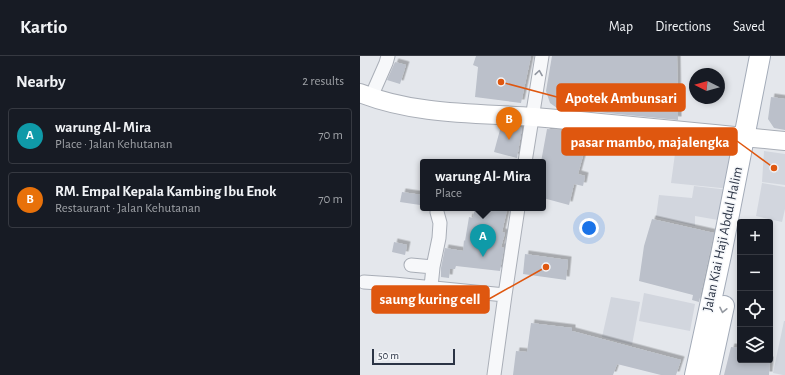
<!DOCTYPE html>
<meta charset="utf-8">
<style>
body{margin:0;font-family:"Alegreya Sans",sans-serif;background:#242831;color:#f1f3f6}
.controls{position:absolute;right:12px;bottom:12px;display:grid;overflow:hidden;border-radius:4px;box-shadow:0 2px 6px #0003}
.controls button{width:36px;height:36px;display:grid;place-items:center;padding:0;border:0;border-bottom:1px solid #363941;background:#171b24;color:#f1f3f6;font:20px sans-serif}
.compass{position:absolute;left:329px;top:12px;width:36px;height:36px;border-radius:50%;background:#171b24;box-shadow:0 2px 6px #0003;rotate:276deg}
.scale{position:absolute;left:12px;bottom:10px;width:83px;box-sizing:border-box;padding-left:4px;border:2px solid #2b3445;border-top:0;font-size:11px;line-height:14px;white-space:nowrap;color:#2b3445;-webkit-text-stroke:3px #f4f6f9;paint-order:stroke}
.you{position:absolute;left:229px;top:172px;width:14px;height:14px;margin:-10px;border:3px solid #fff;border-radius:50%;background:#1a73e8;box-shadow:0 0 0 6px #1a73e833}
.badge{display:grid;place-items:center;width:26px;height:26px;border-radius:50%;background:#d1495b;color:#fff;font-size:13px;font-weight:700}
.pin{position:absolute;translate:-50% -33px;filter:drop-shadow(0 1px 2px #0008)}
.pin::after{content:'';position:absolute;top:21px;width:14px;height:12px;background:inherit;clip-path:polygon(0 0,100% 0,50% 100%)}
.popup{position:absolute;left:60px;top:103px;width:126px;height:52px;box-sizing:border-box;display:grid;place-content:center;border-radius:4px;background:#171b24;filter:drop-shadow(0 1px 3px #0005);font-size:13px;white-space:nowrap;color:#9ea1a6}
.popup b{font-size:15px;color:#f1f3f6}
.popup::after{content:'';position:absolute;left:50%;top:100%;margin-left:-8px;border:8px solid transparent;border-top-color:#171b24}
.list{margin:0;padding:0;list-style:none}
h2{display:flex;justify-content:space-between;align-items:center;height:52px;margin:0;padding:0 16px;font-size:17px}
h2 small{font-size:13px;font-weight:400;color:#9ea1a6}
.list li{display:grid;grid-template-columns:26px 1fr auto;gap:12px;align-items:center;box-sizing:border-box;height:56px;margin:0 8px 8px;padding:0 8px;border:1px solid #363941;border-radius:4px}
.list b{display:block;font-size:15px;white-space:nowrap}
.list p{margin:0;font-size:13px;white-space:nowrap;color:#9ea1a6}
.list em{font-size:13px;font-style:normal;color:#9ea1a6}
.icon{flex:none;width:22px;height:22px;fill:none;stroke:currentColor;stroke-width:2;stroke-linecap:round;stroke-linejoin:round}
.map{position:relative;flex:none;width:425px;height:319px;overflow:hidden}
header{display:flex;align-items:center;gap:24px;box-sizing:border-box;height:56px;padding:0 20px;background:#171b24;border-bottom:1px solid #363941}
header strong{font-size:19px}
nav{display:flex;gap:22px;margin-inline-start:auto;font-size:14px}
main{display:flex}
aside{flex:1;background:#171b24}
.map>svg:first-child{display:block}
.built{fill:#d2d6de}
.building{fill:#bbc0ca;filter:url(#shadow)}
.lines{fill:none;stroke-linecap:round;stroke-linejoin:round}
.street-casing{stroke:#a9aeb7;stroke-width:15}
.secondary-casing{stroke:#a9aeb7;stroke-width:20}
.primary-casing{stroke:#a3abb8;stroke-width:22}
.street{stroke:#f7f8fa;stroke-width:13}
.secondary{stroke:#fff;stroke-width:18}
.primary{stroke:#fff;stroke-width:20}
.oneway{stroke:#9196a0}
.oneway2{stroke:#959aa2}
.labels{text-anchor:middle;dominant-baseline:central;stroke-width:3;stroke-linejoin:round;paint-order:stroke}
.street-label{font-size:14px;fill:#2b3445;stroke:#f4f6f9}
.leader{fill:none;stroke:#df570f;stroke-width:1.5}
.callout-dot{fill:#df570f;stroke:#f4f6f9;stroke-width:1.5}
.callout{fill:#df570f;stroke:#df570f;stroke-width:1.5}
.callout-label{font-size:15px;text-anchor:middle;font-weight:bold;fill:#fff}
</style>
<header>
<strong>Kartio</strong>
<nav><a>Map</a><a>Directions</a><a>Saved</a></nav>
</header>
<main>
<aside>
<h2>Nearby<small>2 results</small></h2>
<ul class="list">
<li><span class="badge" style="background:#0f9aa8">A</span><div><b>warung Al- Mira</b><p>Place · Jalan Kehutanan</p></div><em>70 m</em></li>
<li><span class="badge" style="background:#e8710a">B</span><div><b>RM. Empal Kepala Kambing Ibu Enok</b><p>Restaurant · Jalan Kehutanan</p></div><em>70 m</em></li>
</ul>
</aside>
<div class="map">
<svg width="425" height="319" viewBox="0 0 425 319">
<defs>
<filter id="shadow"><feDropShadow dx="3.5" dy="-3.5" stdDeviation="0" flood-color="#0004"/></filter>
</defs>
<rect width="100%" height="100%" fill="#e4e7ec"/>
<!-- built -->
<path class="built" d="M317 83 380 88 371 133 311 127Z
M404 95 425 98V129L402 126Z
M402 127 425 131V153L422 166 396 160Z
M334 130 369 134 364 165 335 160V170L296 161 299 139 332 142Z
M284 237 335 248 330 275 279 265Z
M251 241 280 246 272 289 242 281Z
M424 265H425V319H423L413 317Z"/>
<!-- building -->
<path class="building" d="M116 0H171L161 47 115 41 118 11 113 9Z
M192 0H317L318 64 197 52 190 47 186 35Z
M35 6 46 9 40 28 27 24Z
M411 41 425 43V74L414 72 408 63Z
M141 70 162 72 157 102 134 96Z
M187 73 230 76 227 96H224L218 118 225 120 223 130 214 128 209 149 183 142V106H181Z
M42 136 62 139 60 149 40 146Z
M115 152H139L147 154 142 176 145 177 141 191 144 192 140 215 96 210 95 213H90L89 222 81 221V212L85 192 103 195 104 184 105 185 109 161 113 162Z
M292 163 354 177 339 246 332 244 333 239 279 225 284 190Z
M34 186 47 189 45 199 32 196Z
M165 198 208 204 206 224 163 218Z
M171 267 212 272V275L321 304 316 319H301L257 308 253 319H153L156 295 167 296Z
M371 291 380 292V304H410L409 319H364Z"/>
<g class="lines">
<!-- street casing -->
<g class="street-casing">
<path id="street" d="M11 41 26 7 28 0
M165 106 182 0
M51 209 73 211
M4 226 34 228 145 239
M71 231 73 211 79 182 80 167 77 156
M134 319 145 239 158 152"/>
</g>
<!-- secondary casing -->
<g class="secondary-casing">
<path id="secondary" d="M0 37C55 59 116 57 174 61 258 68 341 77 425 85"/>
</g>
<!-- primary casing -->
<g class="primary-casing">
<path id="primary" d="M335 319 361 199 400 0
M349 319 364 250"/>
</g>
<!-- street -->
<use href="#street" class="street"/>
<!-- secondary -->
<use href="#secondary" class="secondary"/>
<!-- primary -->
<use href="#primary" class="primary"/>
</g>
<!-- one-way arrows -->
<defs><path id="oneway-chevron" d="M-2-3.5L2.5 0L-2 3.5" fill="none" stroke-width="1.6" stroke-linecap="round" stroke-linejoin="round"/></defs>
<use class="oneway" href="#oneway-chevron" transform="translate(179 17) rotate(-81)"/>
<use class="oneway2" href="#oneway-chevron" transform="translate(363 254) rotate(102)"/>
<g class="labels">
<!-- street labels -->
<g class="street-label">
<text transform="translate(363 183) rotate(-78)">Jalan Kiai Haji Abdul Halim</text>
</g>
</g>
<!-- callouts -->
<path class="leader" d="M141 26L197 41M414 112L377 85M186 211L129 243"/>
<g class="callout-dot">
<circle cx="141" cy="26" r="4"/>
<circle cx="414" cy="112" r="4"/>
<circle cx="186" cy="211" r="4"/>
</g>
<g class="callout">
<rect x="197" y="28" width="128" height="27" rx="4"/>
<rect x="202" y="72" width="175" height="27" rx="4"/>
<rect x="12" y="230" width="117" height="27" rx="4"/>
</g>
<g class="callout-label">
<text x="261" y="47">Apotek Ambunsari</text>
<text x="290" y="91">pasar mambo, majalengka</text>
<text x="70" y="248">saung kuring cell</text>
</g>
</svg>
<div class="controls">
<button>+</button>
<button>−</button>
<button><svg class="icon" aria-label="locate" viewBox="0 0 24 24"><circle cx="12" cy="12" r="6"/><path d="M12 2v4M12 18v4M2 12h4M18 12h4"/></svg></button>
<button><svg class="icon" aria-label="layers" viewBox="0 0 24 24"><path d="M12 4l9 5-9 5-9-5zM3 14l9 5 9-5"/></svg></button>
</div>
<svg class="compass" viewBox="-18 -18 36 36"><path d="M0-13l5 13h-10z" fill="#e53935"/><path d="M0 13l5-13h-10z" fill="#9ea1a6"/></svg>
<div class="scale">50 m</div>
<div class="you"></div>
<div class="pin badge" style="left:123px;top:201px;background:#0f9aa8">A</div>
<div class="popup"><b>warung Al- Mira</b>Place</div>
<div class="pin badge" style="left:149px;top:84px;background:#e8710a">B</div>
</div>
</main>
